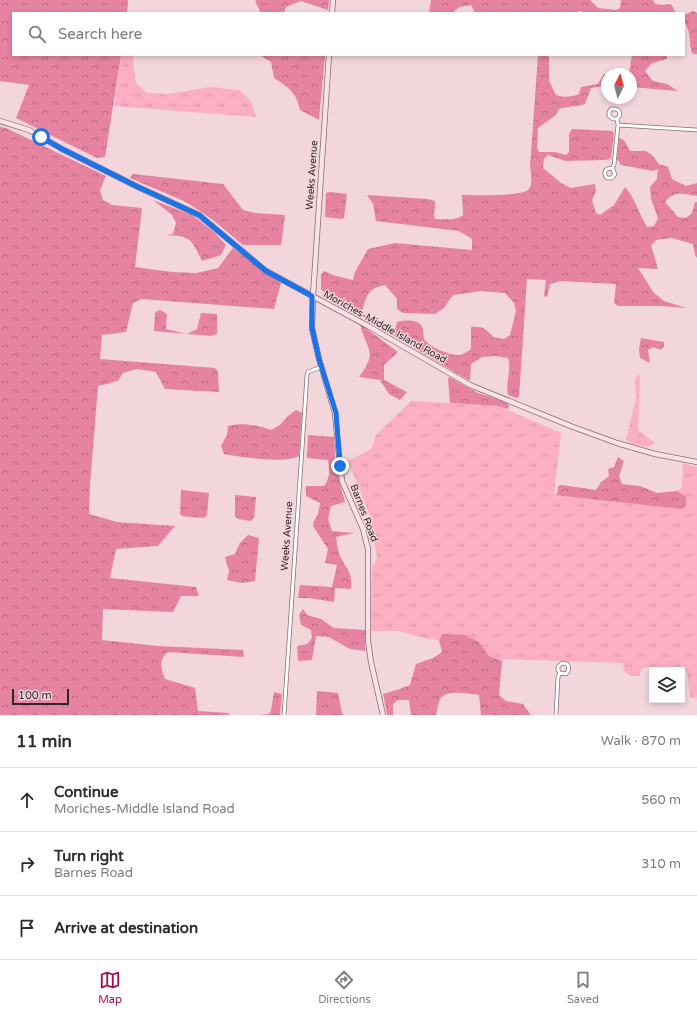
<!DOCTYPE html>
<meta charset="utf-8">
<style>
body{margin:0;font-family:"Varela Round",sans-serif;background:#f7f7f7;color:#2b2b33}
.controls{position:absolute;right:12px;bottom:12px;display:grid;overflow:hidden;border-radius:0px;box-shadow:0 2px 6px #0003}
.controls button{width:36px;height:36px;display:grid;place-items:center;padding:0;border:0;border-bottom:1px solid #e1e1e2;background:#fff;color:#2b2b33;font:20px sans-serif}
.compass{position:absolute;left:601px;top:68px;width:36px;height:36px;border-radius:50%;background:#fff;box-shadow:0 2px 6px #0003;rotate:6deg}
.scale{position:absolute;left:12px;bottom:10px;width:57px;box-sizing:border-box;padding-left:4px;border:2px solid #312629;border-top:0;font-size:11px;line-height:14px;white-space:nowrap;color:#312629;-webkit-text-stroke:3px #f2d6dc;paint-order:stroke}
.stop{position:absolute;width:12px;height:12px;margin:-9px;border:3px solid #1a73e8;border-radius:50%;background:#fff}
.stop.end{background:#1a73e8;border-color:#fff;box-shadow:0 1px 4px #0008}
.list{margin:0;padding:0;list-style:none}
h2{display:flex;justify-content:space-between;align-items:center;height:52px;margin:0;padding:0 16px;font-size:17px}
h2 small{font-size:13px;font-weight:400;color:#7c7c81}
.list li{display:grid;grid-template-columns:26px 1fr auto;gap:12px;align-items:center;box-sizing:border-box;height:64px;padding:0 16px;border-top:1px solid #e1e1e2}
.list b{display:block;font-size:15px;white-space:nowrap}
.list p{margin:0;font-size:13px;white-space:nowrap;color:#7c7c81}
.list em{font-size:13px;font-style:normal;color:#7c7c81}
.icon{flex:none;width:22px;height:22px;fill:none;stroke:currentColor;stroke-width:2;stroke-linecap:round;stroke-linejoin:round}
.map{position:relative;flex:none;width:697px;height:715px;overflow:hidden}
.search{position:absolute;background:#fff;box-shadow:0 2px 6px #0003;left:12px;right:12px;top:12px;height:44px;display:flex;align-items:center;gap:10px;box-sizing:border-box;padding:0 14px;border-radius:0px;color:#7c7c81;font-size:15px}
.sheet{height:244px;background:#fff}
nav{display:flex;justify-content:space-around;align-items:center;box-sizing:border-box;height:56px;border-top:1px solid #e1e1e2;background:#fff;font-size:11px;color:#7c7c81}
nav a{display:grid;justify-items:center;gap:2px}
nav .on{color:#a10d51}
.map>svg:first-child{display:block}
.grass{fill:url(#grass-tufts)}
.forest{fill:url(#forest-crowns)}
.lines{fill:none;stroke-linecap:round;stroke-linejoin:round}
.street-casing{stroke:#866d73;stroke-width:4.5}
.secondary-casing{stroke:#866d73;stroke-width:6}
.street{stroke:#fff;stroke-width:3}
.secondary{stroke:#fae1e7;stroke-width:4.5}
.route{stroke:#1a73e8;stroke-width:5}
.labels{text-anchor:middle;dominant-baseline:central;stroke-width:3;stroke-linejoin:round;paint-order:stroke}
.street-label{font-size:10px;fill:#312629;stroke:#f2d6dc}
</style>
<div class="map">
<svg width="697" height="715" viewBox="0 0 697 715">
<defs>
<pattern id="grass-tufts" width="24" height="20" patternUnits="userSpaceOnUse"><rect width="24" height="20" fill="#fcaec3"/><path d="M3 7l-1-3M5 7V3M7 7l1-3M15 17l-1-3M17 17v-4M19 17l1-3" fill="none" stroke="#d896a8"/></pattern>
<pattern id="forest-crowns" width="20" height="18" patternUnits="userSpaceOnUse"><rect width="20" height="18" fill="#e683a0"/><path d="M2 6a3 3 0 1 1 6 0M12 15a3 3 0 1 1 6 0" fill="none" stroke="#bb6b82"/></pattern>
</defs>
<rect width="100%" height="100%" fill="#f2d6dc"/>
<!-- grass -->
<path class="grass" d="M121 55H134L133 63 136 83 147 93 168 94 210 87 239 90 251 101 256 117 114 106Z
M638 374 640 379 638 430 655 443 647 447 633 444 626 440 636 397 635 379Z
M411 401 498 406 561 433 554 495 681 509 677 491 682 488 683 463 697 467V697L690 698 687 672 682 671V670C668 670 655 665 642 668L639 676H630L624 671 623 663 504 659 502 661 489 657 479 642 443 634 439 640 427 639 399 631H371L372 565 375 564 377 557 369 513 348 461 371 449 376 435Z"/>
<!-- forest -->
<path class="forest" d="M0 0H128L127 13H13V55H121L105 157 97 158 16 118 29 85 0 81Z
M257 0H329L328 10 301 1 286 7 284 13H261L255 1Z
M431 0H590L598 8 616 10 620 8 621 0H653L655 4 662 5 671 4 676 13H586L580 11 574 13H475L471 5 460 7 452 13H429Z
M693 11 697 13V54H693C689 48 691 41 689 34 688 26 684 24 684 15Z
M260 55H325L319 120 300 110C297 93 288 87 274 78L271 62Z
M538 55H549V81L556 95C564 98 571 97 579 94L581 87 598 84 604 74 607 76V88L605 86 591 88 585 104C576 107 567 106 559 109L556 115 538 128 537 147 539 152H555L566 155 569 152V134L572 129 612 131 614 133 611 158 606 160 565 161 548 155 544 159 543 168 561 183 571 188 595 184 596 191 592 200 596 213 600 215 614 205 625 187C635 198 639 214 647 227L654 226 658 218 651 199 650 187 657 179 658 169 653 171 621 165 617 159 619 138 624 140 630 151H646L652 155 659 164 668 167 672 179 686 186 697 183V196C684 194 674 190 665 202L678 217 686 218 692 213 695 202H697V258L695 255 693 244 672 238 656 240 651 245 658 269 638 268 654 293 664 301 686 308 660 306H618L614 303 616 284 560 281 550 284 547 297 544 296 546 280 527 279 519 397 516 398 508 395C505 383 512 370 508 358L496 356 482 357 471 364 470 381 395 337 394 334 397 322C403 320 419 319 422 327 424 330 423 335 424 339 429 347 451 356 460 355 463 354 468 351 471 349V327C482 326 487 329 493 337L504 339 510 335 516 311 514 303 505 293 481 291 453 295 444 308 435 314 403 313 397 309V299L385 285C366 288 366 299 361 315L341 307 321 289V275L324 271 333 275 353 280 355 272 368 249 395 243 472 250V239L459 231 376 221 373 204 367 195 428 199 435 201C436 208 433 212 435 219 444 219 456 221 463 215L462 195C473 195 524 197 529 189 533 183 531 173 530 167Z
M632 55 667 56V59L652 63 645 71 653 81 667 84 678 91 631 87V74H628L629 73Z
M0 127 6 128 106 176 100 190 103 200 112 205 142 208 135 267 172 272 196 273 218 268 233 248 281 283 274 309 142 299 133 303 126 332 102 335 100 359 215 368 218 372 219 392 165 389 156 372 137 369 123 373 118 381 98 386 90 485 89 514 117 522 175 526 158 546 116 549 110 578 196 587 199 596H181L173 612 103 609 102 640 158 646 243 650 244 657 168 652C158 660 161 669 165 679L195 688 198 711 229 713V715H0Z
M133 174 223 184 243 210 255 213 285 215 281 245H243L213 220 186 202 130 178Z
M329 192 347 194 344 218 341 219 325 217 326 193Z
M153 200 192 215 214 232 226 245 221 255 202 261C191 239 192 236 166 235L173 234 176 223 172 215Z
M160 310 167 314 166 329 187 334 197 329 201 313 217 314V334L211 336 154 331 155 312Z
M360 324 398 352 384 365V380L407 392 400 400 389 394 380 380 359 377C379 351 366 350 360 324Z
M641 338 664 342V346L661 350 653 347 648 350 650 363 640 358 639 349Z
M449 377 478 393 507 402 509 406 508 409 498 406 450 403 448 379Z
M296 410 302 413 299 456C286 464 240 457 224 454L221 446 227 435 228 426C242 422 257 425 271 430L280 425 288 416Z
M308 435 334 437 336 469 345 502 331 506 328 519 332 531 354 533 336 537C337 542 337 548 339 553 344 568 353 569 351 589L335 588 334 602 309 598H298L300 585 332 587 337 565 325 563 328 549 313 526 314 521 318 514 320 503 306 496V486H324C330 478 330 470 328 460L307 458Z
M618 457 624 461 619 476 622 484 640 486 657 493 677 491 686 497V506L681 509 554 495 557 494 558 486 562 485 596 490 601 482 609 476 608 469 614 467Z
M181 490 209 493 207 515 204 518 182 516 180 514Z
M235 495 256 497 254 517 251 521 238 519 235 516Z
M248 535 259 538 255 581 242 583 227 580 229 571 225 557 235 554 240 543Z
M303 609 307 615 321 619 334 628 365 630V651L350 649 329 637 316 636 312 660 298 661 297 646 307 644 312 638 311 630 301 625 299 615Z
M443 634 465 635 479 642 489 656 502 661 499 695 506 701 523 704 531 715H481L479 695C469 694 446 689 440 699 438 704 437 710 436 715H411L409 700H398L393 704V715H387L383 694 400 689 410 685 416 664 433 658 442 652 439 640Z
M317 691 338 693 342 713 344 715H316Z
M274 692 282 694 280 715H258L269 714 271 710Z"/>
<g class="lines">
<!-- street casing -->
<g class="street-casing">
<path id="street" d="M618 125 697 130
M612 168 607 169C604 171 604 175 607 178H612L615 174 612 168 614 165 618 125 617 119 620 115 619 111 616 109H611L609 112V116L613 119H617
M284 715 307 375 308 372 321 367
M556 715 558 677 560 673 558 670V667L562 663 567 664C570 668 569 671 566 674L560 673"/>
</g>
<!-- secondary casing -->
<g class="secondary-casing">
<path id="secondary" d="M332 13 333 0
M329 55 313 296 312 328 319 359 335 413 340 466 342 481 363 529 368 549V641L371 662 383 715
M0 121 29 130 62 149 138 187 199 215 266 271 368 326 470 385 573 427 617 443 655 454 697 462"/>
</g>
<!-- street -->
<use href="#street" class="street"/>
<!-- secondary -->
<use href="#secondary" class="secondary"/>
</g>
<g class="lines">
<!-- route -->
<path class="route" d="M41 137 62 149 138 187 199 215 266 271 312 296V328L319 359 336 413 340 466"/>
</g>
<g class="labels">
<!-- street labels -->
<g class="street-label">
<text transform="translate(312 175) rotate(-86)">Weeks Avenue</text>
<text transform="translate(385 327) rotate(29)">Moriches-Middle Island Road</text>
<text transform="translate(364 513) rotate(69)">Barnes Road</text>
<text transform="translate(287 536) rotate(-86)">Weeks Avenue</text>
</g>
</g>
</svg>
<div class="controls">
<button><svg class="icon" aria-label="layers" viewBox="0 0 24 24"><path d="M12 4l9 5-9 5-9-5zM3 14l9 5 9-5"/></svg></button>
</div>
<svg class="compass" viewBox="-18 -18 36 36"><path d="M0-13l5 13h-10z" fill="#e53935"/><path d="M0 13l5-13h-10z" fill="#7c7c81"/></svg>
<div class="scale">100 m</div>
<div class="stop" style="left:41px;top:137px"></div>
<div class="stop end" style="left:340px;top:466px"></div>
<div class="search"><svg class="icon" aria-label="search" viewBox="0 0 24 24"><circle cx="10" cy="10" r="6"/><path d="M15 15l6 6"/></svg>Search here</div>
</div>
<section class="sheet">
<h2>11 min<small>Walk · 870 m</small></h2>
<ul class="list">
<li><svg class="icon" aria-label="ahead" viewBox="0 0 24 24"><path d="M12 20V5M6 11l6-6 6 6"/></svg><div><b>Continue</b><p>Moriches-Middle Island Road</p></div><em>560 m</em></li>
<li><svg class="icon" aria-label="right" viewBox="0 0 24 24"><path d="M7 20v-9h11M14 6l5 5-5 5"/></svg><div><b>Turn right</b><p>Barnes Road</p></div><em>310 m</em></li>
<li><svg class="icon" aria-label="arrive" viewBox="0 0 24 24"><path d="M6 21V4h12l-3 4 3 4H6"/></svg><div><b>Arrive at destination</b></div></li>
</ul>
</section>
<nav>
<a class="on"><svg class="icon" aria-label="map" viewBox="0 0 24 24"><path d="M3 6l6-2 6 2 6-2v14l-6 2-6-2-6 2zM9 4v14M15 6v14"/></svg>Map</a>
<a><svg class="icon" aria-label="directions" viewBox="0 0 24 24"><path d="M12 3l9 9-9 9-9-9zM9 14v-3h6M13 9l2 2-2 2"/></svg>Directions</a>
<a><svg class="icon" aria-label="saved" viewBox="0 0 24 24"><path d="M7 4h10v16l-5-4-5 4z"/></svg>Saved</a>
</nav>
